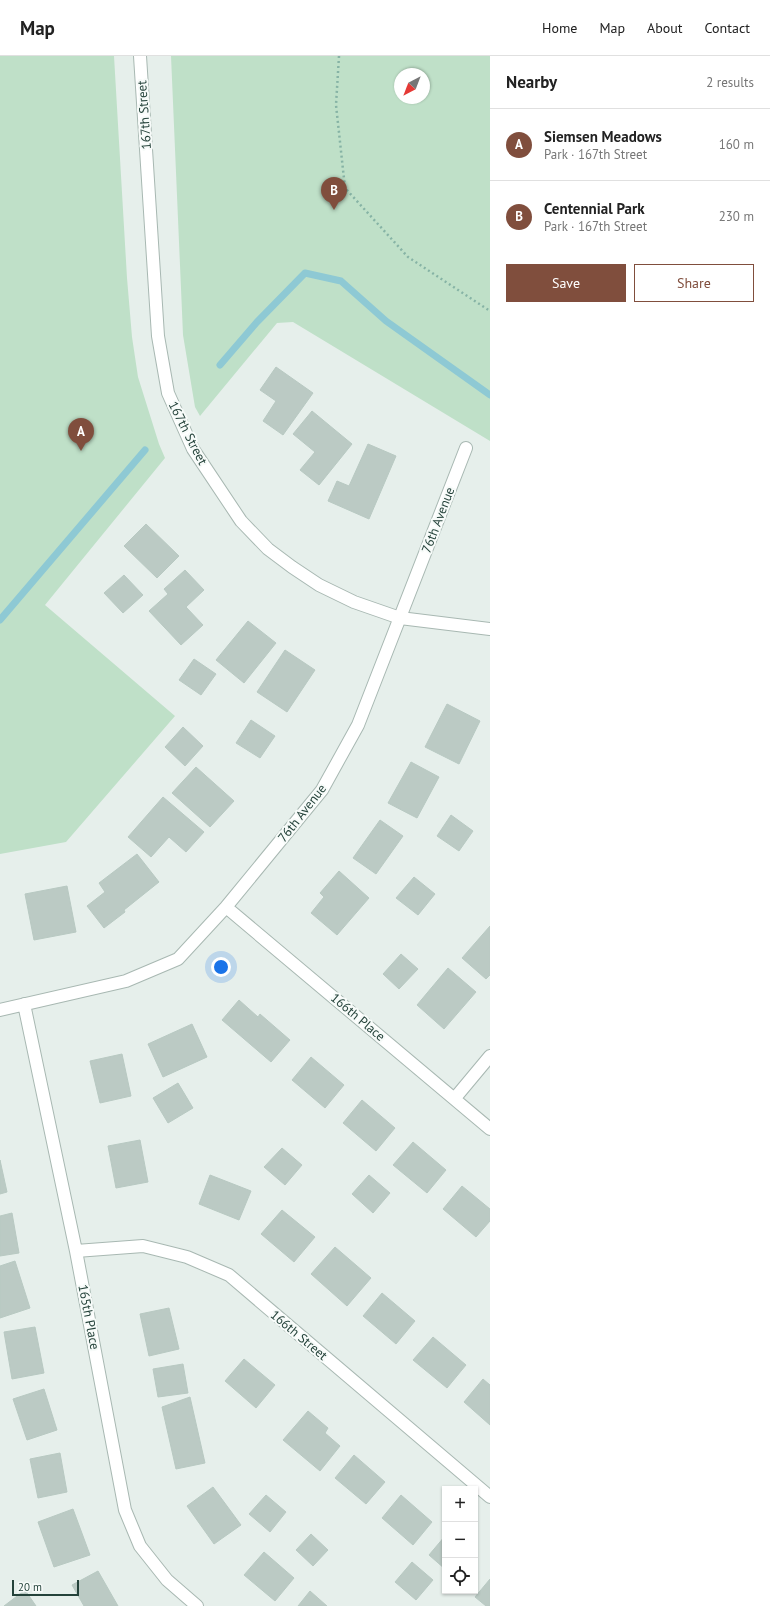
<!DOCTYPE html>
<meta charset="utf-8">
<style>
body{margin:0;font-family:"PT Sans",sans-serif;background:#f6f6f6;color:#222}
.controls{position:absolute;right:12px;bottom:12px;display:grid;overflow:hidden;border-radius:0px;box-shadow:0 1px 3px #0004}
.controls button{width:36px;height:36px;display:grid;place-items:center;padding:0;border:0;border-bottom:1px solid #e0e0e0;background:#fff;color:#222;font:20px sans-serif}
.compass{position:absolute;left:394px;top:12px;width:36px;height:36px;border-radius:50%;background:#fff;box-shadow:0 1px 3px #0004;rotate:222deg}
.scale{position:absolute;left:12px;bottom:10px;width:67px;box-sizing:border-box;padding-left:4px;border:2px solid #24423a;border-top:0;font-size:11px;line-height:14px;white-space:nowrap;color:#24423a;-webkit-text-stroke:3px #f7fbf9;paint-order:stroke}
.you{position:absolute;left:221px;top:911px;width:14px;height:14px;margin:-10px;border:3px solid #fff;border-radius:50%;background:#1a73e8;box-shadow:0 0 0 6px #1a73e833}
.badge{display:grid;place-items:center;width:26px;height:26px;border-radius:50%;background:#804e3d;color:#fff;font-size:13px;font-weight:700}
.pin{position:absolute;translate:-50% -33px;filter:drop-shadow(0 1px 2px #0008)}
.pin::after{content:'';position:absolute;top:21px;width:14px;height:12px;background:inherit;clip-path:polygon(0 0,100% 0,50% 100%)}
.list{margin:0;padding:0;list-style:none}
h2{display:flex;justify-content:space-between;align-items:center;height:52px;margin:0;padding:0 16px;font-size:17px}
h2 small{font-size:13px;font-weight:400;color:#767676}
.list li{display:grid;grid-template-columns:26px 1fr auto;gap:12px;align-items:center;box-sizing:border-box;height:72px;padding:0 16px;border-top:1px solid #e0e0e0}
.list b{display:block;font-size:15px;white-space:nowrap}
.list p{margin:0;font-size:13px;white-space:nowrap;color:#767676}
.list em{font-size:13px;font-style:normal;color:#767676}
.actions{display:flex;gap:8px;padding:12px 16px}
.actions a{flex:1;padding:9px 0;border:1px solid #804e3d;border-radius:0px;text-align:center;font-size:14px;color:#804e3d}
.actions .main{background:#804e3d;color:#fff}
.icon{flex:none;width:22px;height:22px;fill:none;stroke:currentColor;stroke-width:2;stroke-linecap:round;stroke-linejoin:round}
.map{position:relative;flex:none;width:490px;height:1550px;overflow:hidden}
header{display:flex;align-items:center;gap:24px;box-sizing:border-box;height:56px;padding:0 20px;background:#fff;border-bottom:1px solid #e0e0e0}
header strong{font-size:19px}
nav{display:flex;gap:22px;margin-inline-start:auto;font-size:14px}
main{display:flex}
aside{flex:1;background:#fff}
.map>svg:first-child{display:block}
.green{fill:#bfe0c8;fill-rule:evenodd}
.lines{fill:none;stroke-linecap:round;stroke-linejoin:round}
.stream{stroke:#8ec9d4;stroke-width:7}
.building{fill:#bbcac4;stroke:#b8c9c2}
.minor-casing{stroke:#a8b8b2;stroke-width:14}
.tertiary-casing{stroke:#a8b8b2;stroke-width:14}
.path{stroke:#86b3a5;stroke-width:2.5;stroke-dasharray:2 3;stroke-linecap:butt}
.minor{stroke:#fff;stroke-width:12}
.tertiary{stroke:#fff;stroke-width:12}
.labels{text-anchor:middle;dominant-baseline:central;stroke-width:4;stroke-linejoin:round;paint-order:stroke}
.street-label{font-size:13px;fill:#24423a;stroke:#f7fbf9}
</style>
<header>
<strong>Map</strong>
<nav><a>Home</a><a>Map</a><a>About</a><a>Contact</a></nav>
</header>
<main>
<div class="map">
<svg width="490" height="1550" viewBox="0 0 490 1550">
<rect width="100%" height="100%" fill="#e6efeb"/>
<!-- green -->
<path class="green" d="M0 0H114L127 222 132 281 138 321 159 388 165 402 45 549 175 660 66 786 0 798Z
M171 0H490V385L293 266 277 267 200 360 195 351 183 279ZM400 18H424V42H400Z"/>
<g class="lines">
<!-- stream -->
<path class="stream" d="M220 309 257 266 305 217 341 225 386 265 490 339
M0 564 145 394"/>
</g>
<!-- building -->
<path class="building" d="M276 311 313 337 283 379 263 365 276 345 260 334Z
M312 355 352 388 319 429 300 414 315 396 293 378Z
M368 388 396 400 369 463 328 445 337 425 349 430Z
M146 468 179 500 157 522 124 490Z
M185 514 204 534 186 551 203 569 181 589 149 555 168 538 164 533Z
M124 519 143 539 123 557 104 537Z
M248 565 276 587 244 627 216 604Z
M285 594 315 614 287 656 257 636Z
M194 603 216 618 201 639 179 624Z
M447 648 480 665 459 708 425 691Z
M251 664 275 680 260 702 236 687Z
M183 671 203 690 185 710 165 691Z
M411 706 439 721 417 762 388 747Z
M196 711 234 745 210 771 172 737Z
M163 741 204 776 186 796 169 781 151 801 128 781Z
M451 759 473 775 459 795 437 780Z
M380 764 403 780 376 818 353 802Z
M137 798 159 826 124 854 125 856 104 872 87 850 105 836 99 827Z
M339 815 369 842 337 879 311 857 324 841 320 837Z
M414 821 435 838 418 859 396 842Z
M67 830 76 876 34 884 25 838Z
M490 870V919L486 923 462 902Z
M401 898 418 913 399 933 383 918Z
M448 912 476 936 444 973 417 949Z
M239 944 258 961 260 958 290 984 271 1006 222 964Z
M192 968 207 1001 163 1021 148 988Z
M122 998 131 1040 100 1047 90 1005Z
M311 1001 344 1029 325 1052 292 1024Z
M178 1027 193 1052 168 1067 153 1042Z
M362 1044 395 1072 376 1095 343 1067Z
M140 1084 148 1126 116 1132 108 1090Z
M413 1086 446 1114 427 1137 393 1109Z
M282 1092 302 1109 285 1129 264 1111Z
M0 1104 7 1136 0 1138Z
M210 1119 251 1135 239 1164 199 1148Z
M369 1119 390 1137 373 1157 352 1138Z
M462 1130 490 1153V1165L476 1181 443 1153Z
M282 1154 315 1181 294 1206 261 1178Z
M12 1157 19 1197 0 1200V1160Z
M335 1191 371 1222 347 1250 311 1218Z
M15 1205 30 1252 0 1262V1210Z
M382 1237 415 1265 396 1288 363 1260Z
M169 1252 179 1293 149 1300 140 1258Z
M35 1271 44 1317 12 1323 4 1276Z
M433 1281 466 1309 447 1332 413 1304Z
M244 1303 275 1329 256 1352 225 1325Z
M183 1308 188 1337 158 1341 153 1313Z
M483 1323 490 1329V1369L464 1346Z
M44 1333 57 1374 27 1384 13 1343Z
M190 1341 205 1407 176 1413 162 1351Z
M308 1355 328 1372 325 1377 340 1390 320 1415 283 1384Z
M60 1397 67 1436 38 1442 30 1403Z
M354 1399 385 1426 366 1448 335 1422Z
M213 1431 241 1469 214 1488 187 1450Z
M266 1439 286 1456 270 1476 249 1458Z
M401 1439 432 1466 413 1489 382 1462Z
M73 1453 90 1499 54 1511 38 1466Z
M311 1478 328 1494 313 1510 296 1494Z
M445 1480V1513L429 1499Z
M264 1496 294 1522 275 1545 244 1519Z
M412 1506 433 1524 416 1544 395 1526Z
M98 1515 118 1550H84L72 1529Z
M490 1523V1550H486L475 1541Z
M25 1534 36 1550H4Z
M310 1535 327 1550H298Z"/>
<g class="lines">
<!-- minor casing -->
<g class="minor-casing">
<path id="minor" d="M226 851 490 1073
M24 948 76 1195 125 1454 140 1490 167 1524 197 1550
M0 954 126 925 178 903 226 851 322 734 358 669 466 392
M455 1042 490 1000
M76 1195 143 1190 187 1201 229 1219 490 1441"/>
</g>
<!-- tertiary casing -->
<g class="tertiary-casing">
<path id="tertiary" d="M140 0 158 280 168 337 193 393 241 465 268 493 292 511 319 529 354 546 400 562 490 573"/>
</g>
<!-- path -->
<path class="path" d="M339 0 336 49 345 132 408 201 490 255"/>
<!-- minor -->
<use href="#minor" class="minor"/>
<!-- tertiary -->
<use href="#tertiary" class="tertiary"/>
</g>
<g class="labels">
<!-- street labels -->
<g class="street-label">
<text transform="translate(144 59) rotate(-94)">167th Street</text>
<text transform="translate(188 377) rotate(63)">167th Street</text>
<text transform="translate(438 464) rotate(-69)">76th Avenue</text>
<text transform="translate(302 757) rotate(-52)">76th Avenue</text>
<text transform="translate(358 961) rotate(40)">166th Place</text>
<text transform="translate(89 1261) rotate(79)">165th Place</text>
<text transform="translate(299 1279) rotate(40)">166th Street</text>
</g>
</g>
</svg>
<div class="controls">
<button>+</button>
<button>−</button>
<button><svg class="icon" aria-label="locate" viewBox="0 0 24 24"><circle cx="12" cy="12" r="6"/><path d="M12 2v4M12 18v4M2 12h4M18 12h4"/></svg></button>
</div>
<svg class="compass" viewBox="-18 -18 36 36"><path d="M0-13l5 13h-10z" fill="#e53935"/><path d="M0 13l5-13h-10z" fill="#767676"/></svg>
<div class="scale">20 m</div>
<div class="you"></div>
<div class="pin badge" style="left:81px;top:395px">A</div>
<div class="pin badge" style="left:334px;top:154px">B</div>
</div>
<aside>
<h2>Nearby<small>2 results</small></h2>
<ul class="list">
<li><span class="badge">A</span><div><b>Siemsen Meadows</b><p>Park · 167th Street</p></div><em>160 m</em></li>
<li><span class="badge">B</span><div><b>Centennial Park</b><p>Park · 167th Street</p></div><em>230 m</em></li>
</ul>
<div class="actions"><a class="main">Save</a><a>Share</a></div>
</aside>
</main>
